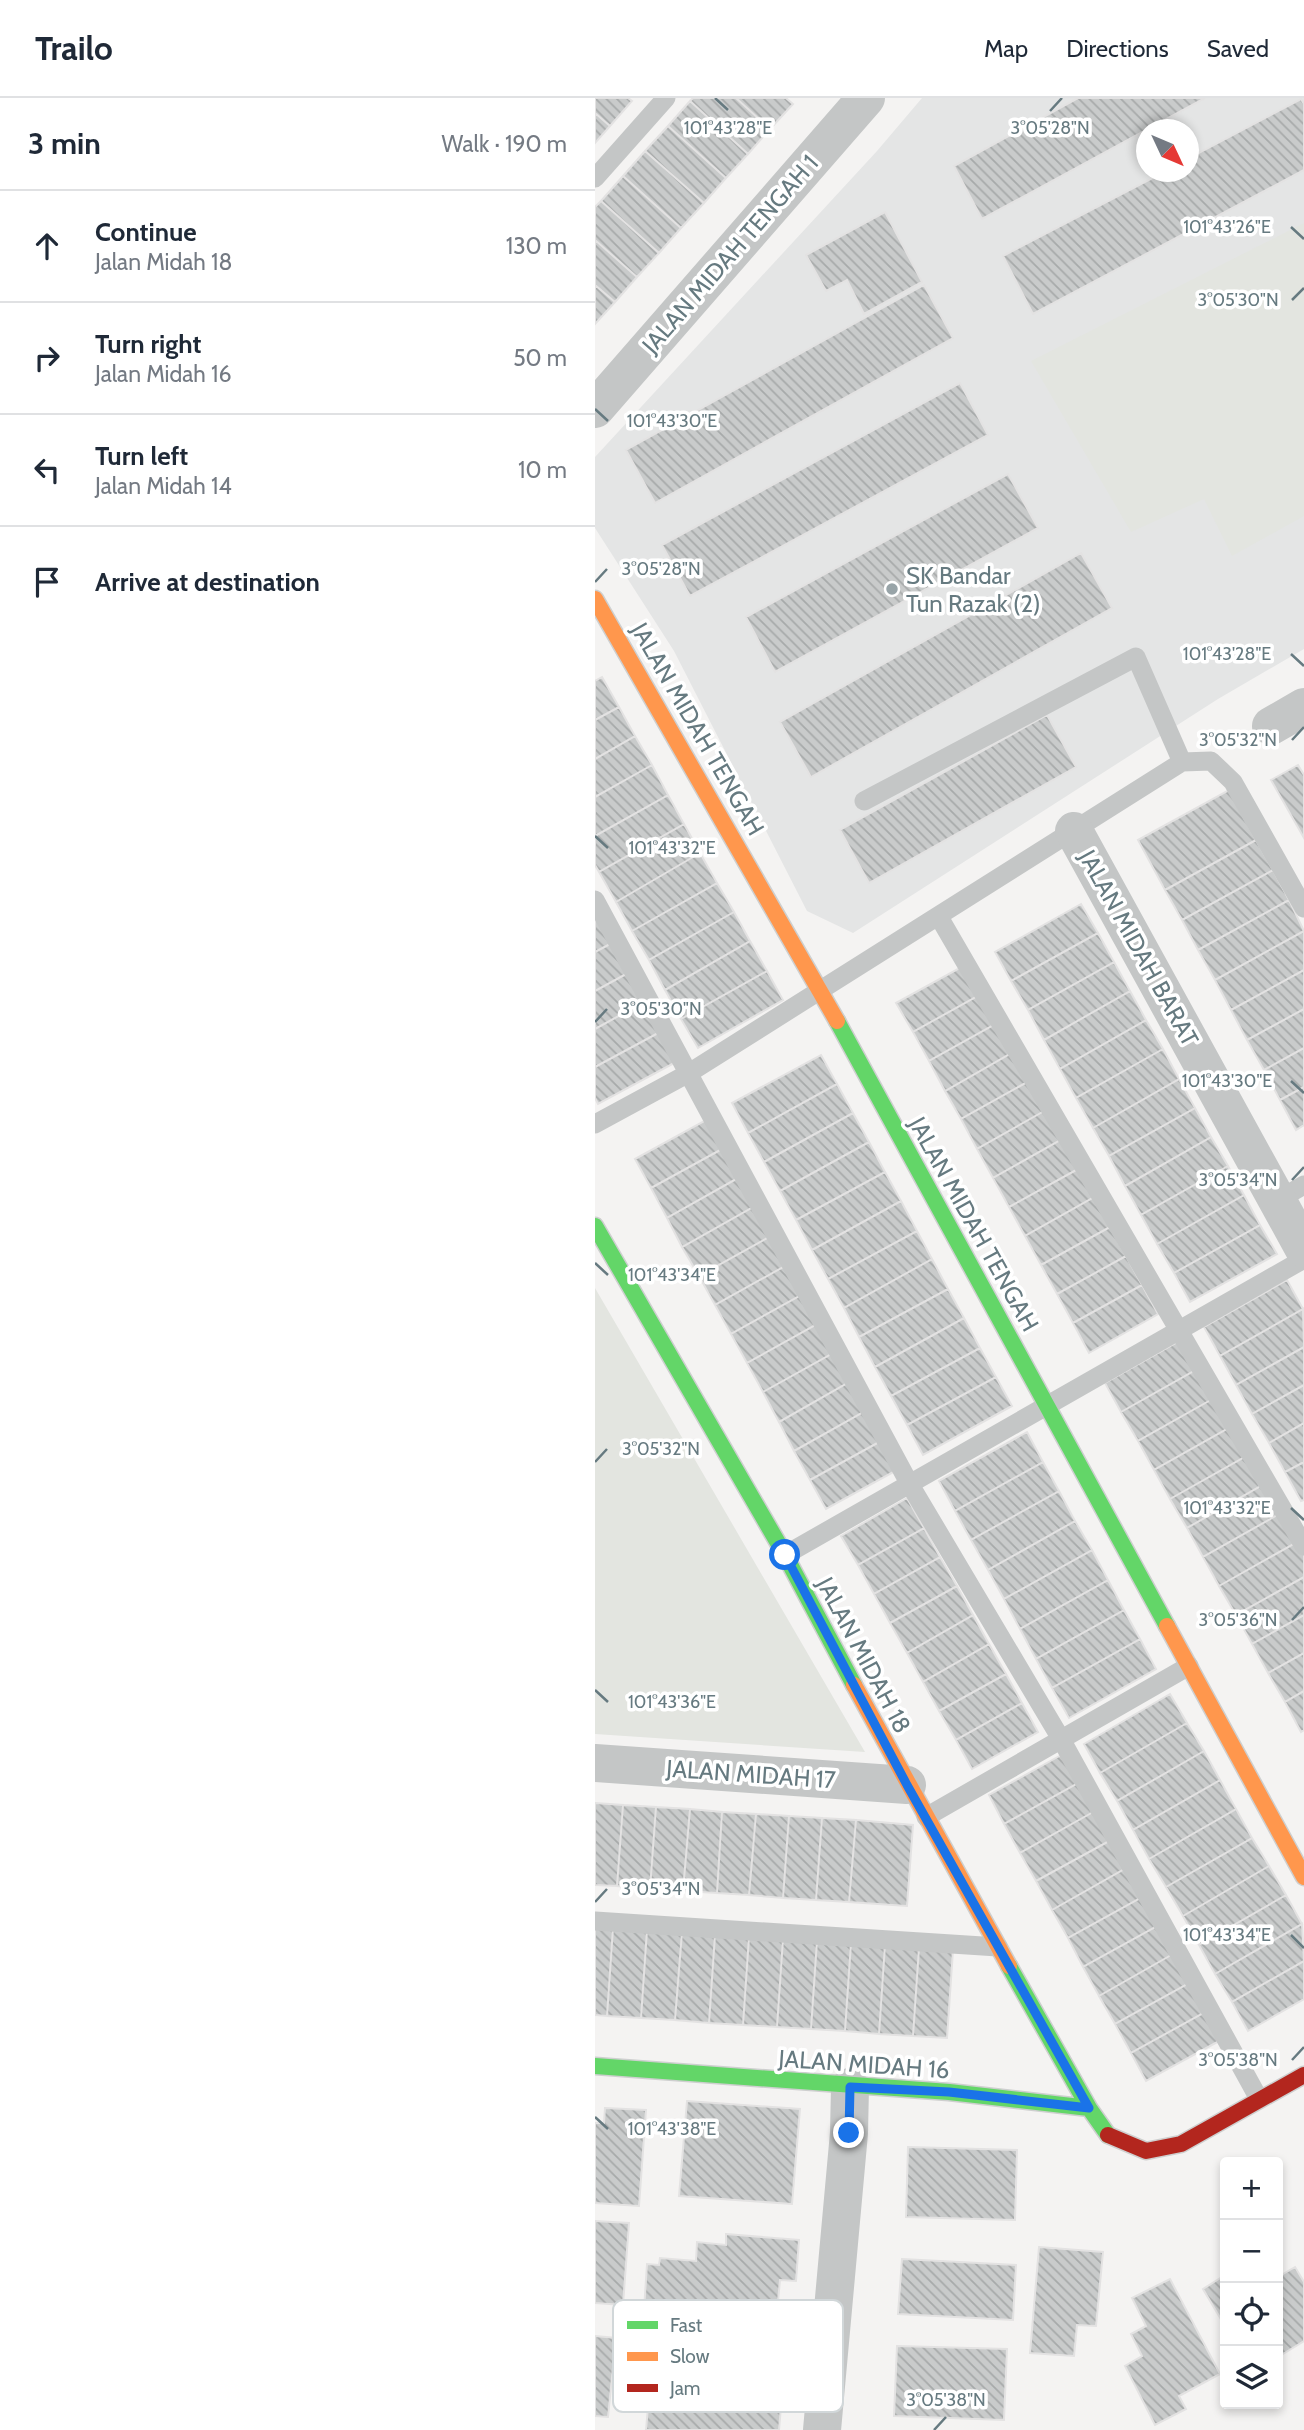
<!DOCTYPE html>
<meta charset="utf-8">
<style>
body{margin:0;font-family:Cabin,sans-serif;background:#f2f2f3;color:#1f2937}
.controls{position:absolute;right:21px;bottom:21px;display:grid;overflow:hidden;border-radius:7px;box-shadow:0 4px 10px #0003}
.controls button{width:63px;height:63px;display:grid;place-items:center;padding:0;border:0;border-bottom:2px solid #e0e1e3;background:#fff;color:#1f2937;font:35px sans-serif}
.compass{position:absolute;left:541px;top:21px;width:63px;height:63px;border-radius:50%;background:#fff;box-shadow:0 4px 10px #0003;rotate:134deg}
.stop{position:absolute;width:21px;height:21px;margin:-16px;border:5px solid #1a73e8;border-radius:50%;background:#fff}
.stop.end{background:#1a73e8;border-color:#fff;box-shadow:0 2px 7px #0008}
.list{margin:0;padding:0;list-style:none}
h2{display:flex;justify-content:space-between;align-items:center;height:91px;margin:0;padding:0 28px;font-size:30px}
h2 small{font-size:23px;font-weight:400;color:#747a83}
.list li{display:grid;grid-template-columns:46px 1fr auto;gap:21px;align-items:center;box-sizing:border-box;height:112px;padding:0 28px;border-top:2px solid #e0e1e3}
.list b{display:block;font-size:26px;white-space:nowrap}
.list p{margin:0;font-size:23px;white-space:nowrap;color:#747a83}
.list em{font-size:23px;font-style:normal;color:#747a83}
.icon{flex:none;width:38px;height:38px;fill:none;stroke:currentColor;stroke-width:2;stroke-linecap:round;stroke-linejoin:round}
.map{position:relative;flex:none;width:709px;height:2332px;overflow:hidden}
header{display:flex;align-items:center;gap:42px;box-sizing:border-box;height:98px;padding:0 35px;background:#fff;border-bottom:2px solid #e0e1e3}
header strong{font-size:33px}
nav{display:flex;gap:38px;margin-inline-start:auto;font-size:24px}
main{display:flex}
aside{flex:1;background:#fff}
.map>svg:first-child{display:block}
.built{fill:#e4e5e5;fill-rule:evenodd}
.green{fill:#e3e5e0}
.building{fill:url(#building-back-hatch);stroke:#e3e2e2;stroke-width:2}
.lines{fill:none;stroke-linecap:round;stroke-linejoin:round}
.fast-casing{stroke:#cecfcf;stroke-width:19}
.slow-casing{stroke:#cecfcf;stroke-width:19}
.jam-casing{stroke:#cecfcf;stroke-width:19}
.lane{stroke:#c4c6c6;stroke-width:19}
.street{stroke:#c4c6c6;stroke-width:38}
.fast{stroke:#63d668;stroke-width:16}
.slow{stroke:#ff974d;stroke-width:16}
.jam{stroke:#b3261e;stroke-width:16}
.route{stroke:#1a73e8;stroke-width:9}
.ticks{fill:none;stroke:#667a80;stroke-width:2.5}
.poi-dot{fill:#98a4a8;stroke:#fff;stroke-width:2.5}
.labels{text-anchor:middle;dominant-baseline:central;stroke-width:7;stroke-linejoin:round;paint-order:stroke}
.street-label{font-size:24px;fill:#667a80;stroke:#fff}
.poi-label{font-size:24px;fill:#667a80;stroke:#fff;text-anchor:start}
.key{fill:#fff;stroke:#d1d7d9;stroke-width:2}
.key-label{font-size:19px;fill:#667a80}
.ticks-label{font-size:18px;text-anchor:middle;fill:#667a80;stroke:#fff;stroke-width:7;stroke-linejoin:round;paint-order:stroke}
</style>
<header>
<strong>Trailo</strong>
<nav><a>Map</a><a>Directions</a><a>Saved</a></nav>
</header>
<main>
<aside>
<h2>3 min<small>Walk · 190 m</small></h2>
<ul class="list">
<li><svg class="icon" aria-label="ahead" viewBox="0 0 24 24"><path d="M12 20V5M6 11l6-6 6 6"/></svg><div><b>Continue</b><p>Jalan Midah 18</p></div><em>130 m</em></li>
<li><svg class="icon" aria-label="right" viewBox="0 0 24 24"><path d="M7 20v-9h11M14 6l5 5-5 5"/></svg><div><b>Turn right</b><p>Jalan Midah 16</p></div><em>50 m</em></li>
<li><svg class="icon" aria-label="left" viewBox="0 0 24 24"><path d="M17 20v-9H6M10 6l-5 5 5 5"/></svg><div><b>Turn left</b><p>Jalan Midah 14</p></div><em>10 m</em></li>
<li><svg class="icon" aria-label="arrive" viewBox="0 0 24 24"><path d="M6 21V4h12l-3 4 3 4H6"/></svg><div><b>Arrive at destination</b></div></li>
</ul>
</aside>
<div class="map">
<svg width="709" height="2332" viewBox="0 0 709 2332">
<defs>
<pattern id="building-back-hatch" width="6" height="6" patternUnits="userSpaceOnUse" patternTransform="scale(1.75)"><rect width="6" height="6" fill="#c9cbcb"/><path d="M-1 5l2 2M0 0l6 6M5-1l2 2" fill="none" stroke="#a7aaaa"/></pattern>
</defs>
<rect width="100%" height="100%" fill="#f4f3f2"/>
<!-- built -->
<path class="built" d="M327 0H709V551L623 601 258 835 212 813 79 553 0 430V359L282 53ZM552 32H594V74H552Z"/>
<!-- green -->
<path class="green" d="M709 125V418L637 458 609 401 536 434 436 263Z
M0 1190 270 1654 0 1636Z"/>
<!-- building -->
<path class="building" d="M0 0H33L37 3 15 28 0 15Z
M98 0H141L175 31 153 56 95 3Z
M141 0H191L198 6 175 31Z
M483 0H610L387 121 359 68Z
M706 1 709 6V72L438 216 408 158 569 74H594V60Z
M95 3 153 56 131 80 73 28Z
M0 15 15 28 0 45Z
M73 28 131 80 109 105 50 53Z
M50 53 109 105 86 130 28 78Z
M28 78 86 130 64 155 6 103Z
M6 103 64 155 42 179 0 142V109Z
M290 114 327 184 269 216 252 182 231 193 211 157Z
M0 142 42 179 20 204 0 187Z
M0 187 20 204 0 226Z
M329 187 358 240 60 405 31 352Z
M365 285 393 337 95 498 67 447Z
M413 376 443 430 180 574 151 519Z
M486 455 517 510 216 679 185 624Z
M7 579 24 609 0 622V583Z
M24 609 40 638 0 661V622Z
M452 617 481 669 274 785 245 732Z
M40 638 57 667 0 699V661Z
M57 667 73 697 0 738V699Z
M703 667 709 677V740L676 682Z
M634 692 661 742 570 792 543 742Z
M73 697 89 726 4 774 0 767V738Z
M89 726 105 755 21 804 4 774Z
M661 742 678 772 587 822 570 792Z
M105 755 122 785 37 833 21 804Z
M678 772 694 802 603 852 587 822Z
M122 785 139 814 54 862 37 833Z
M694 802 709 833 620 882 603 852Z
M486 806 503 835 416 883 400 854Z
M139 814 155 843 70 892 54 862Z
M0 816 17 845 0 854Z
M709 833V872L636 912 620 882Z
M503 835 519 864 433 912 416 883Z
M155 843 172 873 86 921 70 892Z
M17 845 33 875 0 893V854Z
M519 864 535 893 449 942 433 912Z
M370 867 386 896 318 934 301 905Z
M709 872V911L652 942 636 912Z
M172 873 188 902 103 950 86 921Z
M33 875 49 904 0 931V893Z
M535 893 551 922 465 971 449 942Z
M386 896 402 925 334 963 318 934Z
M49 904 65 934 0 969V931Z
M709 911V950L669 972 652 942Z
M551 922 568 951 481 1000 465 971Z
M402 925 418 954 350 993 334 963Z
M65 934 81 964 3 1006 0 1000V969Z
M709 950V989L685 1002 669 972Z
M568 951 584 981 498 1030 481 1000Z
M418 954 434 983 366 1021 350 993Z
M226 957 242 986 153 1035 137 1005Z
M584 981 600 1010 514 1058 498 1030Z
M434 983 451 1012 382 1051 366 1021Z
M242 986 258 1015 169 1064 153 1035Z
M709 989V1027L701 1032 685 1002Z
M600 1010 616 1039 530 1088 514 1058Z
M451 1012 467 1041 398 1080 382 1051Z
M258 1015 274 1044 185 1093 169 1064Z
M111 1022 127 1051 56 1090 40 1061Z
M616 1039 633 1068 546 1117 530 1088Z
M467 1041 483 1071 414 1109 398 1080Z
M274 1044 290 1074 201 1122 185 1093Z
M127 1051 143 1080 72 1120 56 1090Z
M633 1068 649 1097 562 1146 546 1117Z
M483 1071 499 1099 430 1138 414 1109Z
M290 1074 306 1103 217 1152 201 1122Z
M143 1080 158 1109 87 1149 72 1120Z
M649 1097 665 1127 579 1175 562 1146Z
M499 1099 515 1129 446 1167 430 1138Z
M306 1103 322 1133 233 1181 217 1152Z
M158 1109 174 1139 104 1178 87 1149Z
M665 1127 682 1156 595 1204 579 1175Z
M515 1129 531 1158 462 1196 446 1167Z
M322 1133 337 1161 249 1210 233 1181Z
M174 1139 190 1168 120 1207 104 1178Z
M531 1158 547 1187 478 1225 462 1196Z
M337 1161 353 1191 264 1239 249 1210Z
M190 1168 206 1197 136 1236 120 1207Z
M692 1182 708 1211 625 1258 609 1229Z
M547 1187 563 1216 494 1255 478 1225Z
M353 1191 369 1220 280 1269 264 1239Z
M206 1197 222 1226 152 1265 136 1236Z
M708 1211 709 1249 641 1287 625 1258Z
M369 1220 385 1250 296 1298 280 1269Z
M222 1226 238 1255 168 1294 152 1265Z
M588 1241 604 1270 526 1314 510 1285Z
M709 1249V1287L657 1316 641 1287Z
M385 1250 401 1279 312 1327 296 1298Z
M238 1255 254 1284 184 1324 168 1294Z
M604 1270 621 1299 543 1343 526 1314Z
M401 1279 417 1308 328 1357 312 1327Z
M254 1284 270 1313 199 1353 184 1324Z
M709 1287V1325L674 1345 657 1316Z
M621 1299 637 1328 559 1372 543 1343Z
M270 1313 286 1343 215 1382 199 1353Z
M709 1325V1364L690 1374 674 1345Z
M637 1328 653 1357 575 1401 559 1372Z
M432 1334 448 1364 360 1413 344 1383Z
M286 1343 302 1372 231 1411 215 1382Z
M653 1357 669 1386 592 1430 575 1401Z
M448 1364 464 1393 376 1442 360 1413Z
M709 1364V1402L706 1403 690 1374Z
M669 1386 686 1415 608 1459 592 1430Z
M464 1393 480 1423 393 1472 376 1442Z
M312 1400 329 1430 263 1467 246 1438Z
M686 1415 702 1444 624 1488 608 1459Z
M480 1423 497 1452 409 1501 393 1472Z
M329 1430 345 1459 279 1496 263 1467Z
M702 1444 709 1456V1479L641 1517 624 1488Z
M497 1452 513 1482 425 1531 409 1501Z
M345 1459 362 1488 295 1525 279 1496Z
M709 1479V1517L657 1546 641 1517Z
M513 1482 529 1512 441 1561 425 1531Z
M362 1488 378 1517 312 1555 295 1525Z
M529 1512 545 1541 457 1590 441 1561Z
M378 1517 394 1546 328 1584 312 1555Z
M709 1517V1555L673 1575 657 1546Z
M545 1541 561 1571 474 1620 457 1590Z
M394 1546 411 1576 344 1613 328 1584Z
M709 1555V1593L690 1604 673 1575Z
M411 1576 427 1605 361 1642 344 1613Z
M709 1593V1632L706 1634 690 1604Z
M575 1596 592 1625 505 1675 489 1646Z
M427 1605 443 1634 377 1671 361 1642Z
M592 1625 609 1653 522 1703 505 1675Z
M609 1653 625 1682 538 1732 522 1703Z
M468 1656 483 1685 409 1726 394 1697Z
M625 1682 641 1711 554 1761 538 1732Z
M483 1685 500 1713 425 1755 409 1726Z
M0 1705 28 1707 22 1788 0 1787Z
M28 1707 61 1709 55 1791 22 1788Z
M61 1709 95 1711 88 1793 55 1791Z
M95 1711 127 1714 122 1795 88 1793Z
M641 1711 657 1740 571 1789 554 1761Z
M500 1713 516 1742 441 1783 425 1755Z
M127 1714 161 1716 154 1797 122 1795Z
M161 1716 194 1718 188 1800 154 1797Z
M194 1718 227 1720 221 1802 188 1800Z
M227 1720 261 1722 254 1804 221 1802Z
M261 1722 318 1727 312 1808 254 1804Z
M657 1740 674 1768 588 1818 571 1789Z
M516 1742 531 1770 457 1812 441 1783Z
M674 1768 691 1797 604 1847 588 1818Z
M531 1770 547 1799 473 1840 457 1812Z
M691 1797 707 1826 620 1876 604 1847Z
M547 1799 562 1828 488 1869 473 1840Z
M707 1826 709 1863 637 1904 620 1876Z
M0 1828 18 1830 12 1918 0 1917Z
M562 1828 578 1856 504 1898 488 1869Z
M18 1830 52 1832 46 1920 12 1918Z
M52 1832 87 1834 80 1922 46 1920Z
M87 1834 120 1837 114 1925 80 1922Z
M120 1837 154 1839 148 1927 114 1925Z
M154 1839 188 1841 182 1929 148 1927Z
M188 1841 222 1843 216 1931 182 1929Z
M222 1843 256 1845 250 1933 216 1931Z
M256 1845 290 1847 284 1936 250 1933Z
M290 1847 324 1850 318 1938 284 1936Z
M324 1850 358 1852 352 1940 318 1938Z
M578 1856 594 1885 520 1926 504 1898Z
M709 1863V1901L653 1933 637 1904Z
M594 1885 610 1914 536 1955 520 1926Z
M610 1914 626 1942 551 1983 536 1955Z
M92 2003 205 2011 197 2106 84 2098Z
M10 2010 51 2012 44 2108 0 2105V2025H9Z
M313 2049 422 2052 420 2122 311 2119Z
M0 2123 34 2125 28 2207 0 2205Z
M131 2136 204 2142 201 2183 185 2182 182 2214 115 2209 114 2232 59 2227 60 2213 49 2212 52 2166 64 2167 65 2160 101 2163 102 2144 131 2147Z
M444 2149 508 2154 501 2228 482 2227 479 2258 435 2255Z
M307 2161 421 2167 418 2222 303 2216Z
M700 2169 709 2184V2243L683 2259V2179Z
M630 2177V2228L608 2191Z
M575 2181 625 2276 584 2298 591 2311 560 2327 530 2268 547 2258 536 2236 551 2228 537 2200Z
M0 2238 21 2240 13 2319 0 2318Z
M59 2240 191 2250 184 2332H51Z
M302 2248 412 2251 409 2322 299 2318Z"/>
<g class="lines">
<!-- fast casing -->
<g class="fast-casing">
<path id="fast" d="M242 923 572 1528
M0 1128 190 1457 259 1587
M414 1868 494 2010
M0 1968 354 1994 494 2010 513 2037"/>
</g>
<!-- slow casing -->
<g class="slow-casing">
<path id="slow" d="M0 501 242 923
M572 1528 709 1779
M259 1587 414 1868"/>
</g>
<!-- jam casing -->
<g class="jam-casing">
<path id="jam" d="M513 2037 551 2053 586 2046 709 1977"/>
</g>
<!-- lane -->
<path class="lane" d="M0 80 71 0
M269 703 541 559 587 664
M0 802 314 1385 466 1641 664 2001
M344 819 709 1448
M0 1026 94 975 587 664 616 663 638 684 709 810
M683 1102 709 1087
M190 1457 709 1161
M331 1719 594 1568
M0 1823 403 1849"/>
<!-- street -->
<path class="street" d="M0 311 271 0
M676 628 709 609
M479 733 709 1151
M0 1665 312 1687
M227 2332 254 2035 255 1989"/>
<!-- fast -->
<use href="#fast" class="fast"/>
<!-- slow -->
<use href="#slow" class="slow"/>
<!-- jam -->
<use href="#jam" class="jam"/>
</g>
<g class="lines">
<!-- route -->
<path class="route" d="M190 1457 312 1687 494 2010 354 1994 255 1989 254 2035"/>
</g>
<!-- ticks -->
<path class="ticks" d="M120 0 133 12M455 13 467 0M696 129 709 141M697 202 709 190M0 311 13 323M0 484 12 471M696 556 709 568M697 642 709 629M0 738 13 750M0 924 12 911M696 983 709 995M697 1082 709 1069M0 1165 13 1177M0 1364 12 1351M696 1410 709 1422M697 1522 709 1509M0 1592 13 1604M0 1804 12 1791M696 1837 709 1850M697 1962 709 1949M0 2019 13 2031M339 2332 351 2319"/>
<!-- markers -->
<circle class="poi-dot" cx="297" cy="491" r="7"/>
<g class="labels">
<!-- street labels -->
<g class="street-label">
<text transform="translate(135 156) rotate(-49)">JALAN MIDAH TENGAH 1</text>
<text transform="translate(103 631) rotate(60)">JALAN MIDAH TENGAH</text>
<text transform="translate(544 850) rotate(61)">JALAN MIDAH BARAT</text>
<text transform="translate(379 1126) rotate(61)">JALAN MIDAH TENGAH</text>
<text transform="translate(269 1557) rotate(62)">JALAN MIDAH 18</text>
<text transform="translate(156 1676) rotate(4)">JALAN MIDAH 17</text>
<text transform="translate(269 1966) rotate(4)">JALAN MIDAH 16</text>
</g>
<!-- poi labels -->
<g class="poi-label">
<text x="311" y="477">SK Bandar<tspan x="311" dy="28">Tun Razak (2)</tspan></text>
</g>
</g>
<!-- legend -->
<rect x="18" y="2202" width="230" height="112" rx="10" class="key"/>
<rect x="32" y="2223" width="31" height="8" fill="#63d668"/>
<rect x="32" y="2254" width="31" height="9" fill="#ff974d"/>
<rect x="32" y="2286" width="31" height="8" fill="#b3261e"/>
<g class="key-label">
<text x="75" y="2234">Fast</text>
<text x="75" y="2265">Slow</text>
<text x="75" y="2297">Jam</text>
</g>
<g class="ticks-label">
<text x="133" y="36">101°43'28"E</text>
<text x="455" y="36">3°05'28"N</text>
<text x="632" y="135">101°43'26"E</text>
<text x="643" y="208">3°05'30"N</text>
<text x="77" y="329">101°43'30"E</text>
<text x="66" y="477">3°05'28"N</text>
<text x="632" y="562">101°43'28"E</text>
<text x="643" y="648">3°05'32"N</text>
<text x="77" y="756">101°43'32"E</text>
<text x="66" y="917">3°05'30"N</text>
<text x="632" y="989">101°43'30"E</text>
<text x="643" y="1088">3°05'34"N</text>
<text x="77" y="1183">101°43'34"E</text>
<text x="66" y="1357">3°05'32"N</text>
<text x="632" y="1416">101°43'32"E</text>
<text x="643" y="1528">3°05'36"N</text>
<text x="77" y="1610">101°43'36"E</text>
<text x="66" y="1797">3°05'34"N</text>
<text x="632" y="1843">101°43'34"E</text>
<text x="643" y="1968">3°05'38"N</text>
<text x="77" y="2037">101°43'38"E</text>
<text x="351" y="2308">3°05'38"N</text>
</g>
</svg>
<div class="controls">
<button>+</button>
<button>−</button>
<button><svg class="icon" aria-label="locate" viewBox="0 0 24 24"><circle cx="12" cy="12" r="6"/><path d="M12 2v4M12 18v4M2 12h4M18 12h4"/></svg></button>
<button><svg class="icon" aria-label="layers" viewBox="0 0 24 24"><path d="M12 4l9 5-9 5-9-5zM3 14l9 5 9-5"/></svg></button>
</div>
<svg class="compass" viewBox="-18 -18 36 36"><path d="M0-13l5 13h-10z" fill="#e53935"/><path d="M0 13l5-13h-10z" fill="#747a83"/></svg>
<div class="stop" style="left:190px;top:1457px"></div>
<div class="stop end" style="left:254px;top:2035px"></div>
</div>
</main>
